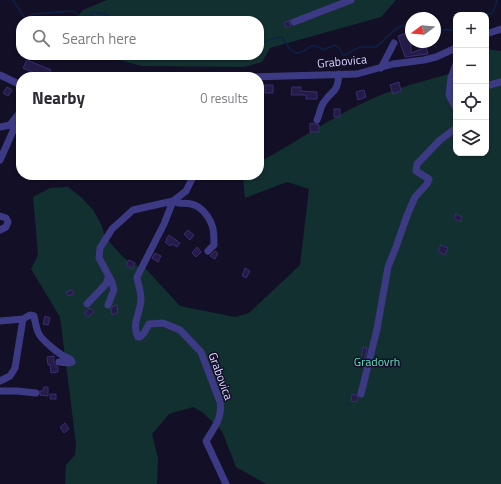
<!DOCTYPE html>
<meta charset="utf-8">
<style>
body{margin:0;font-family:"Titillium Web",sans-serif;background:#f7f7f7;color:#2b2b33}
.controls{position:absolute;right:12px;top:12px;display:grid;overflow:hidden;border-radius:8px;box-shadow:0 1px 3px #0004}
.controls button{width:36px;height:36px;display:grid;place-items:center;padding:0;border:0;border-bottom:1px solid #e1e1e2;background:#fff;color:#2b2b33;font:20px sans-serif}
.compass{position:absolute;left:405px;top:12px;width:36px;height:36px;border-radius:50%;background:#fff;box-shadow:0 1px 3px #0004;rotate:254deg}
.list{margin:0;padding:0;list-style:none}
h2{display:flex;justify-content:space-between;align-items:center;height:52px;margin:0;padding:0 16px;font-size:17px}
h2 small{font-size:13px;font-weight:400;color:#7c7c81}
.icon{flex:none;width:22px;height:22px;fill:none;stroke:currentColor;stroke-width:2;stroke-linecap:round;stroke-linejoin:round}
.map{position:relative;flex:none;width:501px;height:484px;overflow:hidden}
.search{position:absolute;background:#fff;box-shadow:0 1px 3px #0004;left:16px;top:16px;width:248px;height:44px;display:flex;align-items:center;gap:10px;box-sizing:border-box;padding:0 14px;border-radius:16px;color:#7c7c81;font-size:15px}
.panel{position:absolute;background:#fff;box-shadow:0 1px 3px #0004;left:16px;top:72px;width:248px;height:108px;border-radius:16px}
.map>svg:first-child{display:block}
.green{fill:#12302f}
.lines{fill:none;stroke-linecap:round;stroke-linejoin:round}
.stream{stroke:#0c2248;stroke-width:1.5}
.building{fill:#241b47;stroke:#3b2d73}
.minor{stroke:#3d3a85;stroke-width:7}
.labels{text-anchor:middle;dominant-baseline:central;stroke-width:3;stroke-linejoin:round;paint-order:stroke}
.street-label{font-size:12px;fill:#d9d4ff;stroke:#130f26}
.park-label{font-size:12px;fill:#5fe0c0;stroke:#130f26}
</style>
<div class="map">
<svg width="501" height="484" viewBox="0 0 501 484">
<rect width="100%" height="100%" fill="#130f26"/>
<!-- green -->
<path class="green" d="M107 0H396L381 17 270 48 262 62 244 67 142 66 100 55H259V21H74L83 10Z
M486 49 501 51V484H266L236 467 222 431 202 412 193 407 169 414 152 434 158 458 157 484H65L66 465 75 455 76 444 60 317 31 269 38 255 33 197 50 188 68 187 82 198 93 210 102 226 105 237 123 257 131 263 147 270 180 306 235 317 249 313 300 265 309 189 287 182 245 198 243 179 247 175H259V164L265 159C298 141 329 119 363 103 393 88 425 81 456 72V153H486Z"/>
<g class="lines">
<!-- stream -->
<path class="stream" d="M13 0 25 18H28L33 14 73 11 83 19 88 18 93 12 105 14 119 21
M467 15 475 13 491 14 494 10 497 0
M427 18 428 16 432 18
M435 28 437 30H456
M259 45C263 41 275 38 282 37L289 48 296 53C309 53 308 39 323 50 335 44 337 42 343 55H345L360 47H376L397 28 411 23"/>
</g>
<!-- building -->
<path class="building" d="M290 20 289 23 291 26 286 28 284 23Z
M409 32V35L411 34V53L426 47 428 54 405 57 398 36Z
M27 60 51 70 47 77H44L23 68Z
M399 82 401 91 393 94 390 85Z
M265 85H273V93H265Z
M7 87 12 90 8 96 3 93Z
M292 87H301V91L317 92V99H306V95H291Z
M364 90 366 97 358 100 356 92Z
M334 109H340V117H334Z
M310 123 319 125V132H310Z
M456 214 462 217 460 222 454 218Z
M188 230 194 235 190 240 184 234Z
M169 235 180 243 177 247 172 244 170 246 165 242 167 240 166 239Z
M441 245 448 248 445 255 438 251Z
M197 247 201 252 196 257 192 253Z
M215 251 218 253 215 259 210 256Z
M155 253 161 256 158 262 152 258Z
M129 260 135 263 132 269 126 265Z
M245 268 250 271 246 278 242 276Z
M72 290 74 294 68 296 66 292Z
M117 305 118 313 112 315 111 309 113 306Z
M90 308 94 311 89 317 84 313Z
M45 316 50 318 48 325 43 324Z
M363 347 367 348 364 362 361 361Z
M54 356V364L58 367V372L51 373 50 364 48 365 47 357Z
M44 387H48V396L40 395V391H43Z
M50 394H56V399H50Z
M352 394 356 395 358 398 357 402 351 401Z
M65 423 69 429 64 433 60 427Z"/>
<g class="lines">
<!-- minor -->
<path class="minor" d="M294 22 351 0
M486 34 501 29
M456 64 451 78 449 95 456 108
M381 68 394 43
M0 75 21 85
M250 77 357 74 393 64 424 60 436 57 456 48
M486 86 501 82
M317 120C320 114 320 107 324 102 334 88 337 94 339 74
M0 127 10 125 21 111
M0 160 13 131 17 116
M0 216 6 218 8 222 6 227 0 230
M208 251 214 245C214 240 214 234 213 229 211 219 202 206 191 204 185 202 179 205 173 201L164 224 137 277C138 285 141 291 141 299 141 312 131 324 138 337H140L144 333 149 324 163 323 180 330 201 352 220 402C223 417 214 428 206 441L226 484
M87 304 106 284 108 278
M108 305 114 290 112 282 99 258 100 248 112 229 133 210 173 201 186 191 194 175
M23 319 30 315 34 316C35 321 36 327 38 332 41 340 62 357 70 359L72 362 69 363 59 362
M0 321 23 319 15 368 10 376 0 381
M0 391H17L36 393
M361 394 377 329 388 267 396 247 408 213 415 197 427 184 429 179 416 171 417 164 440 140 456 128"/>
</g>
<g class="labels">
<!-- street labels -->
<g class="street-label">
<text transform="translate(342 61) rotate(-5)">Grabovica</text>
<text transform="translate(221 376) rotate(70)">Grabovica</text>
</g>
<!-- park labels -->
<g class="park-label">
<text x="377" y="361">Gradovrh</text>
</g>
</g>
</svg>
<div class="controls">
<button>+</button>
<button>−</button>
<button><svg class="icon" aria-label="locate" viewBox="0 0 24 24"><circle cx="12" cy="12" r="6"/><path d="M12 2v4M12 18v4M2 12h4M18 12h4"/></svg></button>
<button><svg class="icon" aria-label="layers" viewBox="0 0 24 24"><path d="M12 4l9 5-9 5-9-5zM3 14l9 5 9-5"/></svg></button>
</div>
<svg class="compass" viewBox="-18 -18 36 36"><path d="M0-13l5 13h-10z" fill="#e53935"/><path d="M0 13l5-13h-10z" fill="#7c7c81"/></svg>
<div class="search"><svg class="icon" aria-label="search" viewBox="0 0 24 24"><circle cx="10" cy="10" r="6"/><path d="M15 15l6 6"/></svg>Search here</div>
<section class="panel">
<h2>Nearby<small>0 results</small></h2>
<ul class="list">
</ul>
</section>
</div>
